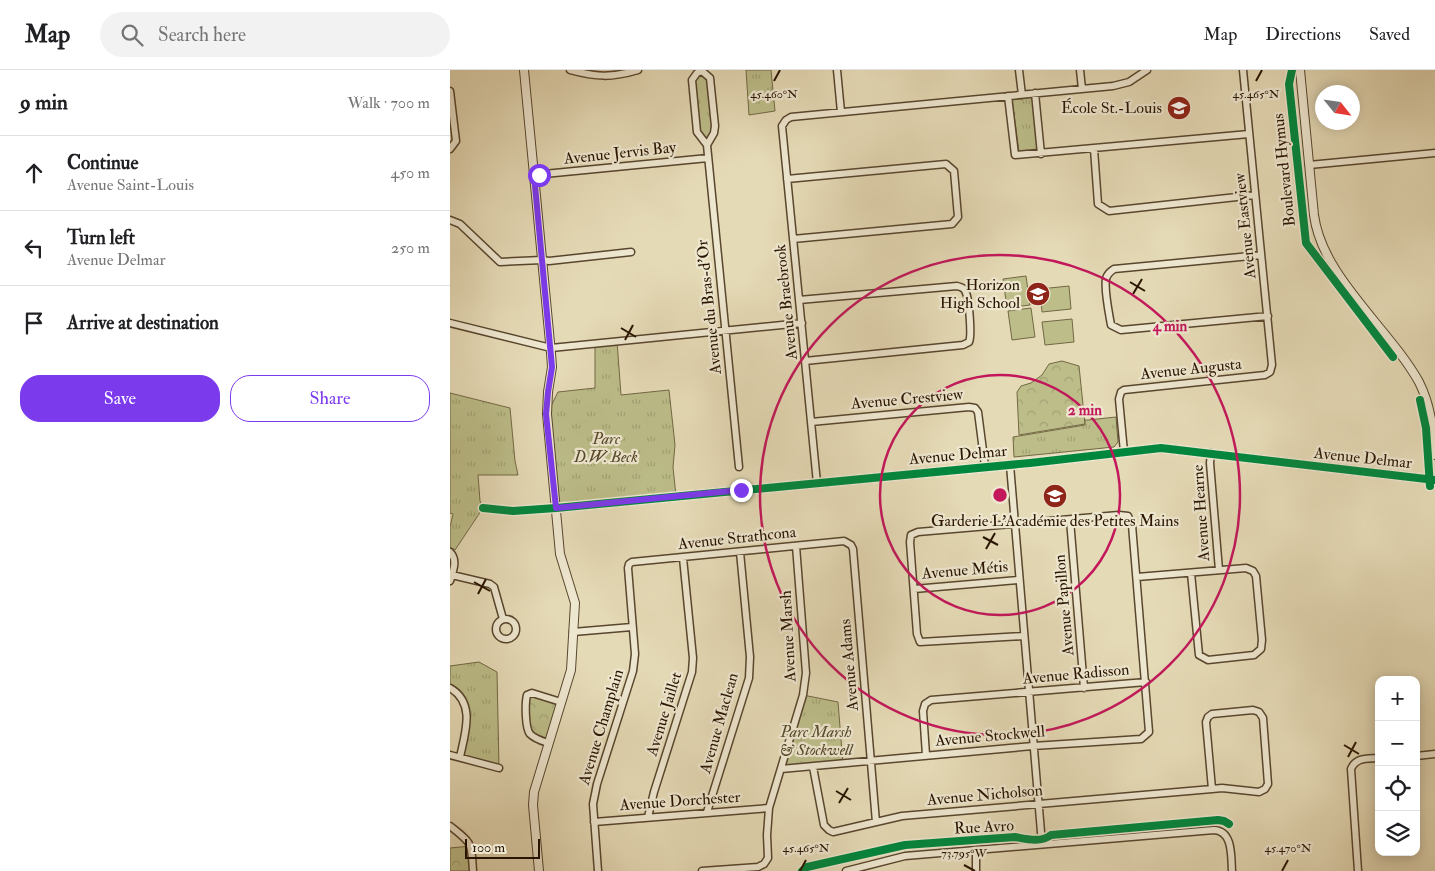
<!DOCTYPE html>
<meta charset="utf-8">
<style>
body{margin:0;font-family:"IM FELL Double Pica",serif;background:#f2f2f2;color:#202124}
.controls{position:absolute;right:15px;bottom:15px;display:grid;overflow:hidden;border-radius:10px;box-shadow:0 2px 12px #0003}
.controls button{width:45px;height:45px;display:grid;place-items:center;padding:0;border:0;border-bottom:1px solid #e0e0e0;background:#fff;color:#202124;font:25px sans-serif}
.compass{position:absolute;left:865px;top:15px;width:45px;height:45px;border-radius:50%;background:#fff;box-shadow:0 2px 12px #0003;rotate:120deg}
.scale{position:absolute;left:15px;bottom:12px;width:75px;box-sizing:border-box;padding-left:5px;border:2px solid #291400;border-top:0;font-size:14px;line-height:18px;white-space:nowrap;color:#291400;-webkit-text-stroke:4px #eee7d0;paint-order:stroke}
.stop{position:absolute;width:15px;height:15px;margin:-11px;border:4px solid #7c3aed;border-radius:50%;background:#fff}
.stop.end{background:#7c3aed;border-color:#fff;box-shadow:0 1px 5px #0008}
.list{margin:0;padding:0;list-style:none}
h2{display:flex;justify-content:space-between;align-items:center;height:65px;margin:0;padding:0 20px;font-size:21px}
h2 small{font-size:16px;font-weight:400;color:#757577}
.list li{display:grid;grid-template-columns:32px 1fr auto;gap:15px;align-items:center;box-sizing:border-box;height:75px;padding:0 20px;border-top:1px solid #e0e0e0}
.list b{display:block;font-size:19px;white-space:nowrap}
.list p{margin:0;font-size:16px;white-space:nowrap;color:#757577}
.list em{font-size:16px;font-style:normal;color:#757577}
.actions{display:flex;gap:10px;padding:15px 20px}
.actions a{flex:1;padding:11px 0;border:1px solid #7c3aed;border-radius:20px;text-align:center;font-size:18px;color:#7c3aed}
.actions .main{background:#7c3aed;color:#fff}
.icon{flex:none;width:28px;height:28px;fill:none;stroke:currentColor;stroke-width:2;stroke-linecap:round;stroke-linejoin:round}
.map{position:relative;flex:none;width:985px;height:801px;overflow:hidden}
header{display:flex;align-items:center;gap:30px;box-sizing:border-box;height:70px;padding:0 25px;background:#fff;border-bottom:1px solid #e0e0e0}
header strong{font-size:24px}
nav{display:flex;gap:28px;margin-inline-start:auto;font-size:18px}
.search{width:350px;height:45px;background:#f2f2f2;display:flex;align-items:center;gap:12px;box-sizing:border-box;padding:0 18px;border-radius:28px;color:#757577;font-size:19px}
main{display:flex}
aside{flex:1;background:#fff}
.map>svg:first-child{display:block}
.grass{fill:#bcbd89;stroke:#726844}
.forest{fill:url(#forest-crowns);stroke:#726844}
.park{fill:url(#park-tufts);stroke:#726844}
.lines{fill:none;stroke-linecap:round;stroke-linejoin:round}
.minor-casing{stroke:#58462e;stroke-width:9}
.tertiary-casing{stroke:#58462e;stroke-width:10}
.minor{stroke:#eee7d0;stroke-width:6}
.tertiary{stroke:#eee7d0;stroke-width:8}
.cycleway-casing{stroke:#eee7d0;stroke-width:11}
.cycleway{stroke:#00873e;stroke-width:8}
.route{stroke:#7c3aed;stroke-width:6}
.ticks{fill:none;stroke:#291400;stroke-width:2}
.ring{fill:none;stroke:#c2185b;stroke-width:2.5}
.labels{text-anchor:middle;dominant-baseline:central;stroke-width:4.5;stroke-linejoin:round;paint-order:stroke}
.poi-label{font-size:16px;fill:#291400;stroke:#eee7d0;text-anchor:end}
.street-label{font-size:16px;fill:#291400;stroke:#eee7d0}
.park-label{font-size:16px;font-style:italic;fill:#554729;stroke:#eee7d0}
.ticks-label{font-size:12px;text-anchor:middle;fill:#291400;stroke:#eee7d0;stroke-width:4.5;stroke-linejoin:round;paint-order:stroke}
.centre{fill:#c2185b;stroke:#eee7d0;stroke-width:2.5}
.ring-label{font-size:15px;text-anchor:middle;font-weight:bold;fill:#c2185b;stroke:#eee7d0;stroke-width:4.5;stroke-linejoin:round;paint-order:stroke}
</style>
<header>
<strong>Map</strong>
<div class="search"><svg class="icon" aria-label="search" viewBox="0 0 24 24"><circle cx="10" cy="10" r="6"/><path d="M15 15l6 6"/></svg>Search here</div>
<nav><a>Map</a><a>Directions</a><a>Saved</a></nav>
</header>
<main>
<aside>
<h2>9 min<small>Walk · 700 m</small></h2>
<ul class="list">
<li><svg class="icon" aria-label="ahead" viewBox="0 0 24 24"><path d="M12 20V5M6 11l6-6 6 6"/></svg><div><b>Continue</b><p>Avenue Saint-Louis</p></div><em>450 m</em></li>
<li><svg class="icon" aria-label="left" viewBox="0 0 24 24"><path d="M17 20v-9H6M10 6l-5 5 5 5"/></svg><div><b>Turn left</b><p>Avenue Delmar</p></div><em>250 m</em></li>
<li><svg class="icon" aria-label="arrive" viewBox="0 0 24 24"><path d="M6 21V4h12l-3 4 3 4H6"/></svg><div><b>Arrive at destination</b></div></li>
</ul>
<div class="actions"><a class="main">Save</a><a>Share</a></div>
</aside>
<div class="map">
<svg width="985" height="801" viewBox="0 0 985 801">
<defs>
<pattern id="forest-crowns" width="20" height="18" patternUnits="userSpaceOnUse" patternTransform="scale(1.25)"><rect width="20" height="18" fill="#bcbd89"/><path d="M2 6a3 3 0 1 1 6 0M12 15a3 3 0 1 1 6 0" fill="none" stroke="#a2a274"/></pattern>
<pattern id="park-tufts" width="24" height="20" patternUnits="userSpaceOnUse" patternTransform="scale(1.25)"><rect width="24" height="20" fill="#bcbd89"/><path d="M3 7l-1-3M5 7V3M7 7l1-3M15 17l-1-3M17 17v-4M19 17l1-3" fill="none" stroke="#a2a274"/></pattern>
</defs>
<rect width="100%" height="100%" fill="#e5dab6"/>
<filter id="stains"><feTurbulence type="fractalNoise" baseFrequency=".004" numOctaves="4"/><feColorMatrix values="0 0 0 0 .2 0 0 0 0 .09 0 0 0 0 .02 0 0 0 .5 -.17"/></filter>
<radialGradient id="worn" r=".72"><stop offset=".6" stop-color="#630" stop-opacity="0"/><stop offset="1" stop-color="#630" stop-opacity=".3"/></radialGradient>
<!-- grass -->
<path class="grass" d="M576 206 580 235 557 238 553 209Z
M619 216 621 239 592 242 590 219Z
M581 238 585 267 562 270 558 241Z
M622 249 624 272 595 275 592 252Z"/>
<!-- forest -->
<path class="forest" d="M612 291 629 296 635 354 569 365 567 322 571 316 581 313 592 305 599 294Z
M77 625 111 632 98 673 79 663Z
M21 776 22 801H0V778Z"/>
<!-- park -->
<path class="park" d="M296 0H321L325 41 299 45Z
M247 3 257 4 265 56 257 75 250 66 243 6Z
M584 27 589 80 569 82 562 30Z
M167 271 171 325 219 320 225 375 223 397 226 426 106 438 97 344 108 322 145 318V274Z
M0 323 60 338 65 391 68 405H28L30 431 33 438 5 480 0 477V457L3 444 0 443Z
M666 347 668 372 664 377 564 387 563 367 635 355V350H638Z
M29 592 47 602 49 698 10 687 17 639 0 618V596Z
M353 625 388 632 393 694 331 699Z"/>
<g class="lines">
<!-- minor casing -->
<g class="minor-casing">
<path id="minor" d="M120 0C146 7 161 8 188 0
M387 0 391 42
M569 0 572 25
M630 0 632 19
M252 1 260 8 265 56 264 63 257 75 247 62 242 10 247 3Z
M0 21 6 71 0 79
M585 23 591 84
M558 26 565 85 799 64
M257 75 289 397
M644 79 648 134 659 141 805 125
M859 95 985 83
M84 105 258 88
M337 109 496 94 504 101 508 147 502 154 343 169
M0 150 10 154 50 192 92 190 99 191 181 182
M811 185 664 199C660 202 657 204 656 209 654 220 659 243 661 255L671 260 818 246
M349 230 507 216C511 217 515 218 516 223 519 229 522 266 519 272L513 275 355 291
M0 253 101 278 352 253
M361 352 519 337 525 338 528 342 535 396
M674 382 669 329 671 322 674 320 815 305 820 302 822 295 793 0
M761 383 760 393 769 500
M560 395 592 774
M367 413 332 56 336 50 341 47 663 16 679 12 697 0
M33 438 63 441 106 438
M620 450 634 618
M0 482C8 490 3 501 0 511
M2 505 40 514 44 517 53 549
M687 507 796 498 803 501 806 506 812 570 811 579 804 585 758 590 749 585 741 503
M464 519 569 510
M46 559a10 10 0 1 1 20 0a10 10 0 1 1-20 0Z
M123 562 182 557
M0 618C26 633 15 663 10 687
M98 673C92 671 85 669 80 664 75 658 75 633 77 625L82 623 111 632
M0 685 49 698
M476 685 473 641 475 634 481 630 696 612
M966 686 985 684
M363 697 374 755 379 760 383 762 452 746 762 719 772 718 809 722 815 719 818 714 813 648 809 642 803 640 762 644 758 647 756 652 762 719
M331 699 583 676 691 669 699 662 682 455 678 446 669 445 468 462 461 465 460 472 467 564 470 572 574 566
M257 742 299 608 300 587 290 482
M198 747 204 722 242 602 243 588 233 488
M144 752 319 738
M0 756C23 774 21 772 23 801
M526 780V801
M148 801 143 734 147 714 183 601 185 584 178 498 179 494 182 492 394 471 401 475 403 479 426 752
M252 801 308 797 314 794 318 788 317 765 319 738 353 625 356 603 346 476
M396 801 455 786 764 760C783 761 781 786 782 801
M908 801 901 699C906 687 917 689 929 688"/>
</g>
<!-- tertiary casing -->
<g class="tertiary-casing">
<path id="tertiary" d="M74 0 101 283 102 297 98 322 97 344 110 484 125 533 121 600 84 722 83 735 89 801
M850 0 864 145C872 207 939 258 969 312 981 336 983 359 985 385
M106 438 580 393 711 378 985 410"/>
</g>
<!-- minor -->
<use href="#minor" class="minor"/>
<!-- tertiary -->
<use href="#tertiary" class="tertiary"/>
<!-- cycleway casing -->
<g class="cycleway-casing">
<path id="cycleway" d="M842 0 839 14 856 173 943 287
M970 330 976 358 980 416
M33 438 63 441 106 438 580 393 711 378 985 410
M352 801 357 797 455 775 565 767C576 769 591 773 601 765L768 750 774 751 779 754"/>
</g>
<!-- cycleway -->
<use href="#cycleway" class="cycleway"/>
</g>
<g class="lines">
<!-- route -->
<path class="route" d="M89 105H84L102 297 98 322 96 344 106 438 291 420"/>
</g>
<!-- ticks -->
<path class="ticks" d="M324 11 330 0M806 11 812 0M680 212 695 221M683 224 692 209M171 258 186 267M175 270 183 255M533 467 548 475M536 479 545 463M24 512 40 521M28 524 36 509M894 675 909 684M898 687 906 672M386 721 401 730M389 733 398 718M514 795 525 801M350 801 356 790M832 801 838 790"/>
<!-- distance rings -->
<g class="ring">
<circle cx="550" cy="425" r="120"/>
<circle cx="550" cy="425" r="240"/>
</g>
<!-- icons -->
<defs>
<g id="school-disc" transform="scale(1.25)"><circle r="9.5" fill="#8f2418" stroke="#eee7d0"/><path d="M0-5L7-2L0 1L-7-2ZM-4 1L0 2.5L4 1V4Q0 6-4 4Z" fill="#fff"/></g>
</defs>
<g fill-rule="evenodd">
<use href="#school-disc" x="729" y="38"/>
<use href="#school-disc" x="588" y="224"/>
<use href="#school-disc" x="605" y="426"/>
</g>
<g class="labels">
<!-- poi labels -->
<g class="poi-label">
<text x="712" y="38">École St.-Louis</text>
<text x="570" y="215">Horizon<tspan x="570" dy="18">High School</tspan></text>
<text x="605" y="451" text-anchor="middle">Garderie L'Académie des Petites Mains</text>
</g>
<!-- street labels -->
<g class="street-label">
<text transform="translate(170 83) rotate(-6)">Avenue Jervis Bay</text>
<text transform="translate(834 100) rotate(-96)">Boulevard Hymus</text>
<text transform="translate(795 156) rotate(-96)">Avenue Eastview</text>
<text transform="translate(336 232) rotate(-96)">Avenue Braebrook</text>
<text transform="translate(259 237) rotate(-96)">Avenue du Bras-d'Or</text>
<text transform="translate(741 299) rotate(-6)">Avenue Augusta</text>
<text transform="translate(457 329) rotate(-5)">Avenue Crestview</text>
<text transform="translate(508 385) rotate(-5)">Avenue Delmar</text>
<text transform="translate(913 388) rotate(6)">Avenue Delmar</text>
<text transform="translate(751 443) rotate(-94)">Avenue Hearne</text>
<text transform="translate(287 468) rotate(-6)">Avenue Strathcona</text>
<text transform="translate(515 500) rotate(-5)">Avenue Métis</text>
<text transform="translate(614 535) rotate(-95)">Avenue Papillon</text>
<text transform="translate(338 566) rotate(-93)">Avenue Marsh</text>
<text transform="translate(399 595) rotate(-95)">Avenue Adams</text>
<text transform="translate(626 604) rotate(-5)">Avenue Radisson</text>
<text transform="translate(214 644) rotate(-73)">Avenue Jaillet</text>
<text transform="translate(269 653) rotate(-74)">Avenue Maclean</text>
<text transform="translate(151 657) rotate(-73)">Avenue Champlain</text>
<text transform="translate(540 666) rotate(-5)">Avenue Stockwell</text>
<text transform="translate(535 725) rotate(-5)">Avenue Nicholson</text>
<text transform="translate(230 731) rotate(-4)">Avenue Dorchester</text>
<text transform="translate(534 757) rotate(-3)">Rue Avro</text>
</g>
<!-- park labels -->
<g class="park-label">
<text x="156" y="369">Parc<tspan x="156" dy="18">D.W. Beck</tspan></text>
<text x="366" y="662">Parc Marsh<tspan x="366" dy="18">&amp; Stockwell</tspan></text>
</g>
</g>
<g class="ticks-label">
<text x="324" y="28">45.460°N</text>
<text x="806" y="28">45.465°N</text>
<text x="356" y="782">45.465°N</text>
<text x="838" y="782">45.470°N</text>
<text x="514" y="787">73.795°W</text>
</g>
<circle cx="550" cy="425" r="8" class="centre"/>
<g class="ring-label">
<text x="720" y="261">4 min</text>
<text x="635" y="345">2 min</text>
</g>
<rect width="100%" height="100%" filter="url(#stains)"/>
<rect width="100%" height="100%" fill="url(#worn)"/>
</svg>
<div class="controls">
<button>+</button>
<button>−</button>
<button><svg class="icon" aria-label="locate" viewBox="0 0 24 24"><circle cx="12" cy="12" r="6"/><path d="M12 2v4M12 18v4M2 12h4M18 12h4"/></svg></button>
<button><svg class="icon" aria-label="layers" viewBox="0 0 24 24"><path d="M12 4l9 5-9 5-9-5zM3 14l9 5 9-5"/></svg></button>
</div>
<svg class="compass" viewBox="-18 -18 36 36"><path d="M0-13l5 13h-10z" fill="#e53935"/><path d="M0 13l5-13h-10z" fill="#757577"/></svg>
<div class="scale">100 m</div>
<div class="stop" style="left:89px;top:105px"></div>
<div class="stop end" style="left:291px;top:420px"></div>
</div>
</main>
